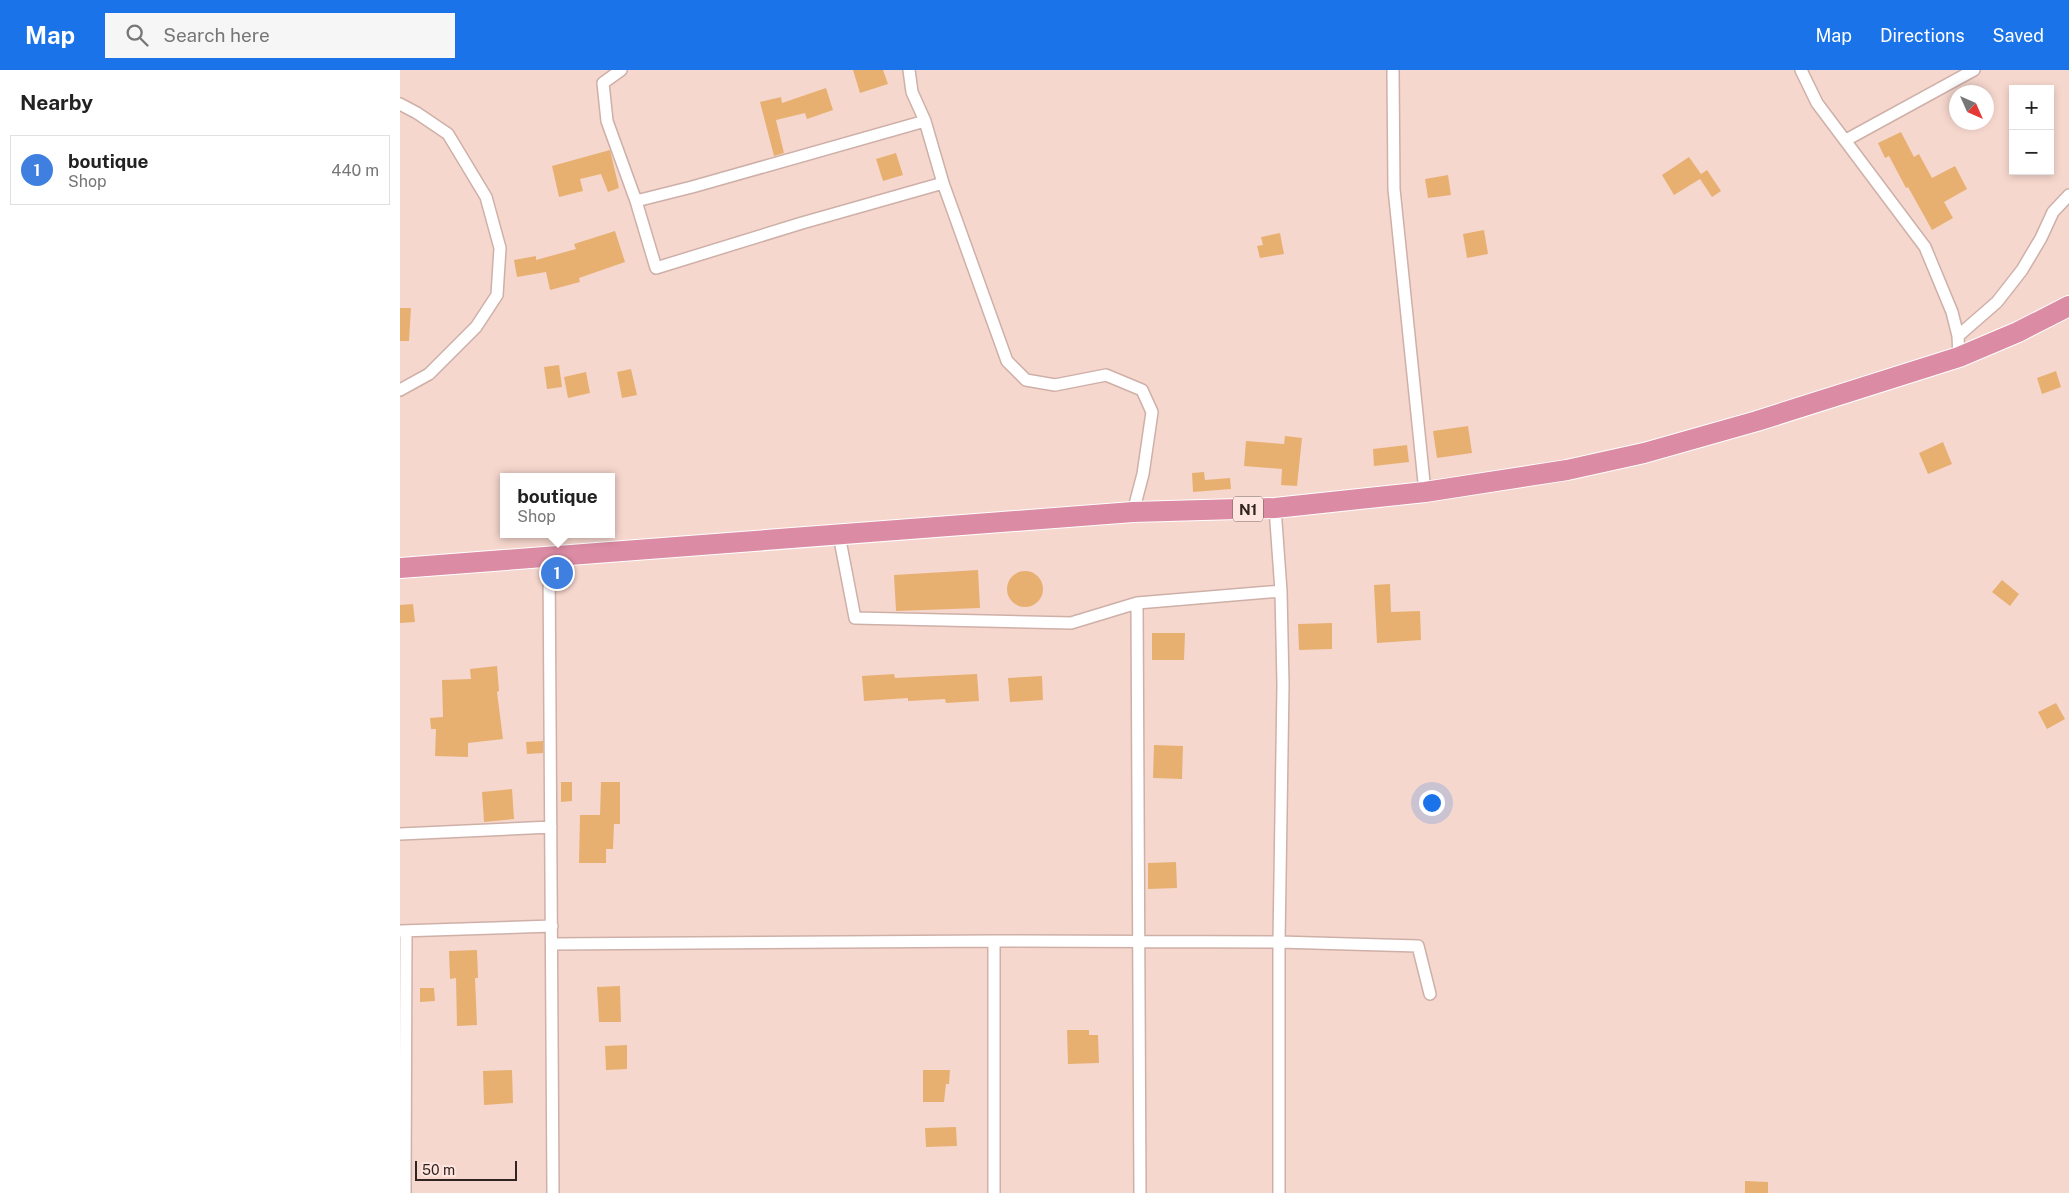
<!DOCTYPE html>
<meta charset="utf-8">
<style>
body{margin:0;font-family:"Public Sans",sans-serif;background:#f6f6f6;color:#222}
.controls{position:absolute;right:15px;top:15px;display:grid;overflow:hidden;border-radius:0px;box-shadow:0 2px 8px #0003}
.controls button{width:45px;height:45px;display:grid;place-items:center;padding:0;border:0;border-bottom:1px solid #e0e0e0;background:#fff;color:#222;font:25px sans-serif}
.compass{position:absolute;left:1549px;top:15px;width:45px;height:45px;border-radius:50%;background:#fff;box-shadow:0 2px 8px #0003;rotate:135deg}
.scale{position:absolute;left:15px;bottom:12px;width:102px;box-sizing:border-box;padding-left:5px;border:2px solid #302421;border-top:0;font-size:14px;line-height:18px;white-space:nowrap;color:#302421;-webkit-text-stroke:4px #ffe5df;paint-order:stroke}
.you{position:absolute;left:1031px;top:732px;width:18px;height:18px;margin:-12px;border:4px solid #fff;border-radius:50%;background:#1a73e8;box-shadow:0 0 0 8px #1a73e833}
.badge{display:grid;place-items:center;width:32px;height:32px;border-radius:50%;background:#1a73e8;color:#fff;font-size:16px;font-weight:700}
.pin{position:absolute;translate:-50% -50%;border:2px solid #fff;box-shadow:0 1px 5px #0006}
.popup{position:absolute;left:100px;top:403px;width:115px;height:65px;box-sizing:border-box;display:grid;place-content:center;border-radius:0px;background:#fff;filter:drop-shadow(0 1px 4px #0005);font-size:16px;white-space:nowrap;color:#767676}
.popup b{font-size:19px;color:#222}
.popup::after{content:'';position:absolute;left:50%;top:100%;margin-left:-10px;border:10px solid transparent;border-top-color:#fff}
.list{margin:0;padding:0;list-style:none}
h2{display:flex;justify-content:space-between;align-items:center;height:65px;margin:0;padding:0 20px;font-size:21px}
h2 small{font-size:16px;font-weight:400;color:#767676}
.list li{display:grid;grid-template-columns:32px 1fr auto;gap:15px;align-items:center;box-sizing:border-box;height:70px;margin:0 10px 10px;padding:0 10px;border:1px solid #e0e0e0;border-radius:0px}
.list b{display:block;font-size:19px;white-space:nowrap}
.list p{margin:0;font-size:16px;white-space:nowrap;color:#767676}
.list em{font-size:16px;font-style:normal;color:#767676}
.icon{flex:none;width:28px;height:28px;fill:none;stroke:currentColor;stroke-width:2;stroke-linecap:round;stroke-linejoin:round}
.map{position:relative;flex:none;width:1669px;height:1123px;overflow:hidden}
header{display:flex;align-items:center;gap:30px;box-sizing:border-box;height:70px;padding:0 25px;background:#1a73e8;color:#fff}
header strong{font-size:24px}
nav{display:flex;gap:28px;margin-inline-start:auto;font-size:18px}
.search{width:350px;height:45px;background:#f6f6f6;display:flex;align-items:center;gap:12px;box-sizing:border-box;padding:0 18px;border-radius:0px;color:#767676;font-size:19px}
main{display:flex}
aside{flex:1;background:#fff}
.map>svg:first-child{display:block}
.building{fill:#e7b071}
.lines{fill:none;stroke-linecap:round;stroke-linejoin:round}
.street-casing{stroke:#ceb0a8;stroke-width:14}
.highway-casing{stroke:#fff;stroke-width:22}
.street{stroke:#fff;stroke-width:11}
.highway{stroke:#db8ba3;stroke-width:20}
.labels{text-anchor:middle;dominant-baseline:central;stroke-width:5;stroke-linejoin:round;paint-order:stroke}
.shield{fill:#ffe5df;stroke:#6e5e5a;stroke-width:1}
.shield-label{font-size:15px;font-weight:bold;fill:#302421}
</style>
<header>
<strong>Map</strong>
<div class="search"><svg class="icon" aria-label="search" viewBox="0 0 24 24"><circle cx="10" cy="10" r="6"/><path d="M15 15l6 6"/></svg>Search here</div>
<nav><a>Map</a><a>Directions</a><a>Saved</a></nav>
</header>
<main>
<aside>
<h2>Nearby<small></small></h2>
<ul class="list">
<li><span class="badge" style="background:#3f7fe0">1</span><div><b>boutique</b><p>Shop</p></div><em>440 m</em></li>
</ul>
</aside>
<div class="map">
<svg width="1669" height="1123" viewBox="0 0 1669 1123">
<rect width="100%" height="100%" fill="#f6d7ce"/>
<!-- building -->
<path class="building" d="M453 0H483L488 14 460 23Z
M426 18 433 40 407 49 405 43 376 50 384 83 374 86 360 32 381 27 382 33Z
M1501 62 1514 87 1519 84 1532 108 1555 96 1567 119 1544 132 1553 148 1532 160 1508 117 1506 118 1489 86 1485 88 1478 73Z
M210 80 219 118 208 122 201 104 180 109 183 121 159 127 152 96Z
M496 83 503 105 483 111 476 89Z
M1289 87 1301 104 1307 100 1321 121 1312 127 1300 109 1274 125 1262 105Z
M1048 105 1051 125 1028 128 1025 109Z
M1084 160 1088 184 1067 188 1063 164Z
M215 161 225 192 179 208 180 212 150 220 146 202 117 207 114 190 136 186V190L176 179 174 174Z
M880 163 884 184 860 188 857 176 863 175 861 167Z
M0 238H11L9 271H0Z
M159 295 162 317 147 319 144 297Z
M231 299 237 325 222 328 217 302Z
M1656 301 1661 317 1642 324 1637 308Z
M186 302 190 323 168 328 164 307Z
M1068 356 1072 383 1037 388 1033 361Z
M885 366 902 368 897 416 881 415 882 399 844 396 846 371 884 374Z
M1543 372 1552 394 1528 404 1519 383Z
M1007 375 1009 392 974 396 973 379Z
M804 402 805 410 830 408 831 419 793 422 792 403Z
M578 500 580 538 496 541 494 505Z
M607 519a18 18 0 1 1 36 0a18 18 0 1 1-36 0Z
M1602 510 1619 524 1610 536 1592 522Z
M990 514 991 542 1020 541 1021 570 977 573 974 515Z
M13 534 15 552 0 553V535Z
M932 553V579L899 580 898 554Z
M752 563H785L784 590H752Z
M97 596 99 621 97 622 103 669 68 673V687L35 686 36 659H31L30 648 43 647 42 610 71 609 70 599Z
M494 604 495 608 577 604 579 631 546 633 545 629 508 631V628L464 631 462 606Z
M642 606 643 630 610 632 608 608Z
M1656 633 1665 649 1647 659 1638 642Z
M143 671V683L127 684 126 672Z
M754 675 783 676 782 709 753 708Z
M161 712H172V731L161 732Z
M201 712H220V754H214L213 779H206V793H179L180 745H200Z
M112 719 114 749 84 752 82 722Z
M776 792 777 818 748 819V793Z
M77 880 78 908H75L77 955 57 956 56 908 50 909 49 881Z
M220 916 221 952H199L197 917Z
M20 918H34L35 931 20 932Z
M667 960H689V965H698L699 993 668 994Z
M227 975V999L206 1000 205 976Z
M112 1000 113 1033 84 1035 83 1001Z
M523 1000H550L549 1014H546L544 1032H523Z
M556 1057 557 1076 526 1077 525 1058Z
M1345 1111 1368 1112V1123H1345Z"/>
<g class="lines">
<!-- street casing -->
<g class="street-casing">
<path id="street" d="M221 0 203 13 207 51 236 131 256 198 402 153 543 113 607 291 626 310 655 315 706 305 742 320 752 342 743 404 733 442
M509 0 512 22 525 51 543 113
M993 0 994 119 1025 422
M1401 0 1417 33 1525 177 1552 242 1558 266 1559 287
M0 34 17 43 48 64 86 127 100 178 97 225 76 257 29 304 0 320
M1446 70 1574 0
M236 131 292 117 525 51
M1558 266 1597 232 1622 200 1641 168 1653 142 1669 125
M875 438 881 521 883 615 879 872V1123
M439 465 455 548 671 553 737 533 881 521
M149 488 153 1123
M737 533 740 1123
M0 764 151 757
M0 861 152 856
M152 874 594 871
M5 1123 6 861
M594 1123V871L879 872 1018 876 1030 924"/>
</g>
<!-- highway casing -->
<g class="highway-casing">
<path id="highway" d="M0 498 733 442 875 438 1025 422 1167 400 1244 383 1357 351 1559 287 1618 262 1669 236"/>
</g>
<!-- street -->
<use href="#street" class="street"/>
<!-- highway -->
<use href="#highway" class="highway"/>
</g>
<g class="labels">
<!-- shield labels -->
<rect class="shield" x="833" y="426.5" width="30" height="25" rx="4"/>
<g class="shield-label">
<text x="848" y="439">N1</text>
</g>
</g>
</svg>
<div class="controls">
<button>+</button>
<button>−</button>
</div>
<svg class="compass" viewBox="-18 -18 36 36"><path d="M0-13l5 13h-10z" fill="#e53935"/><path d="M0 13l5-13h-10z" fill="#767676"/></svg>
<div class="scale">50 m</div>
<div class="you"></div>
<div class="pin badge" style="left:157px;top:503px;background:#3f7fe0">1</div>
<div class="popup"><b>boutique</b>Shop</div>
</div>
</main>
